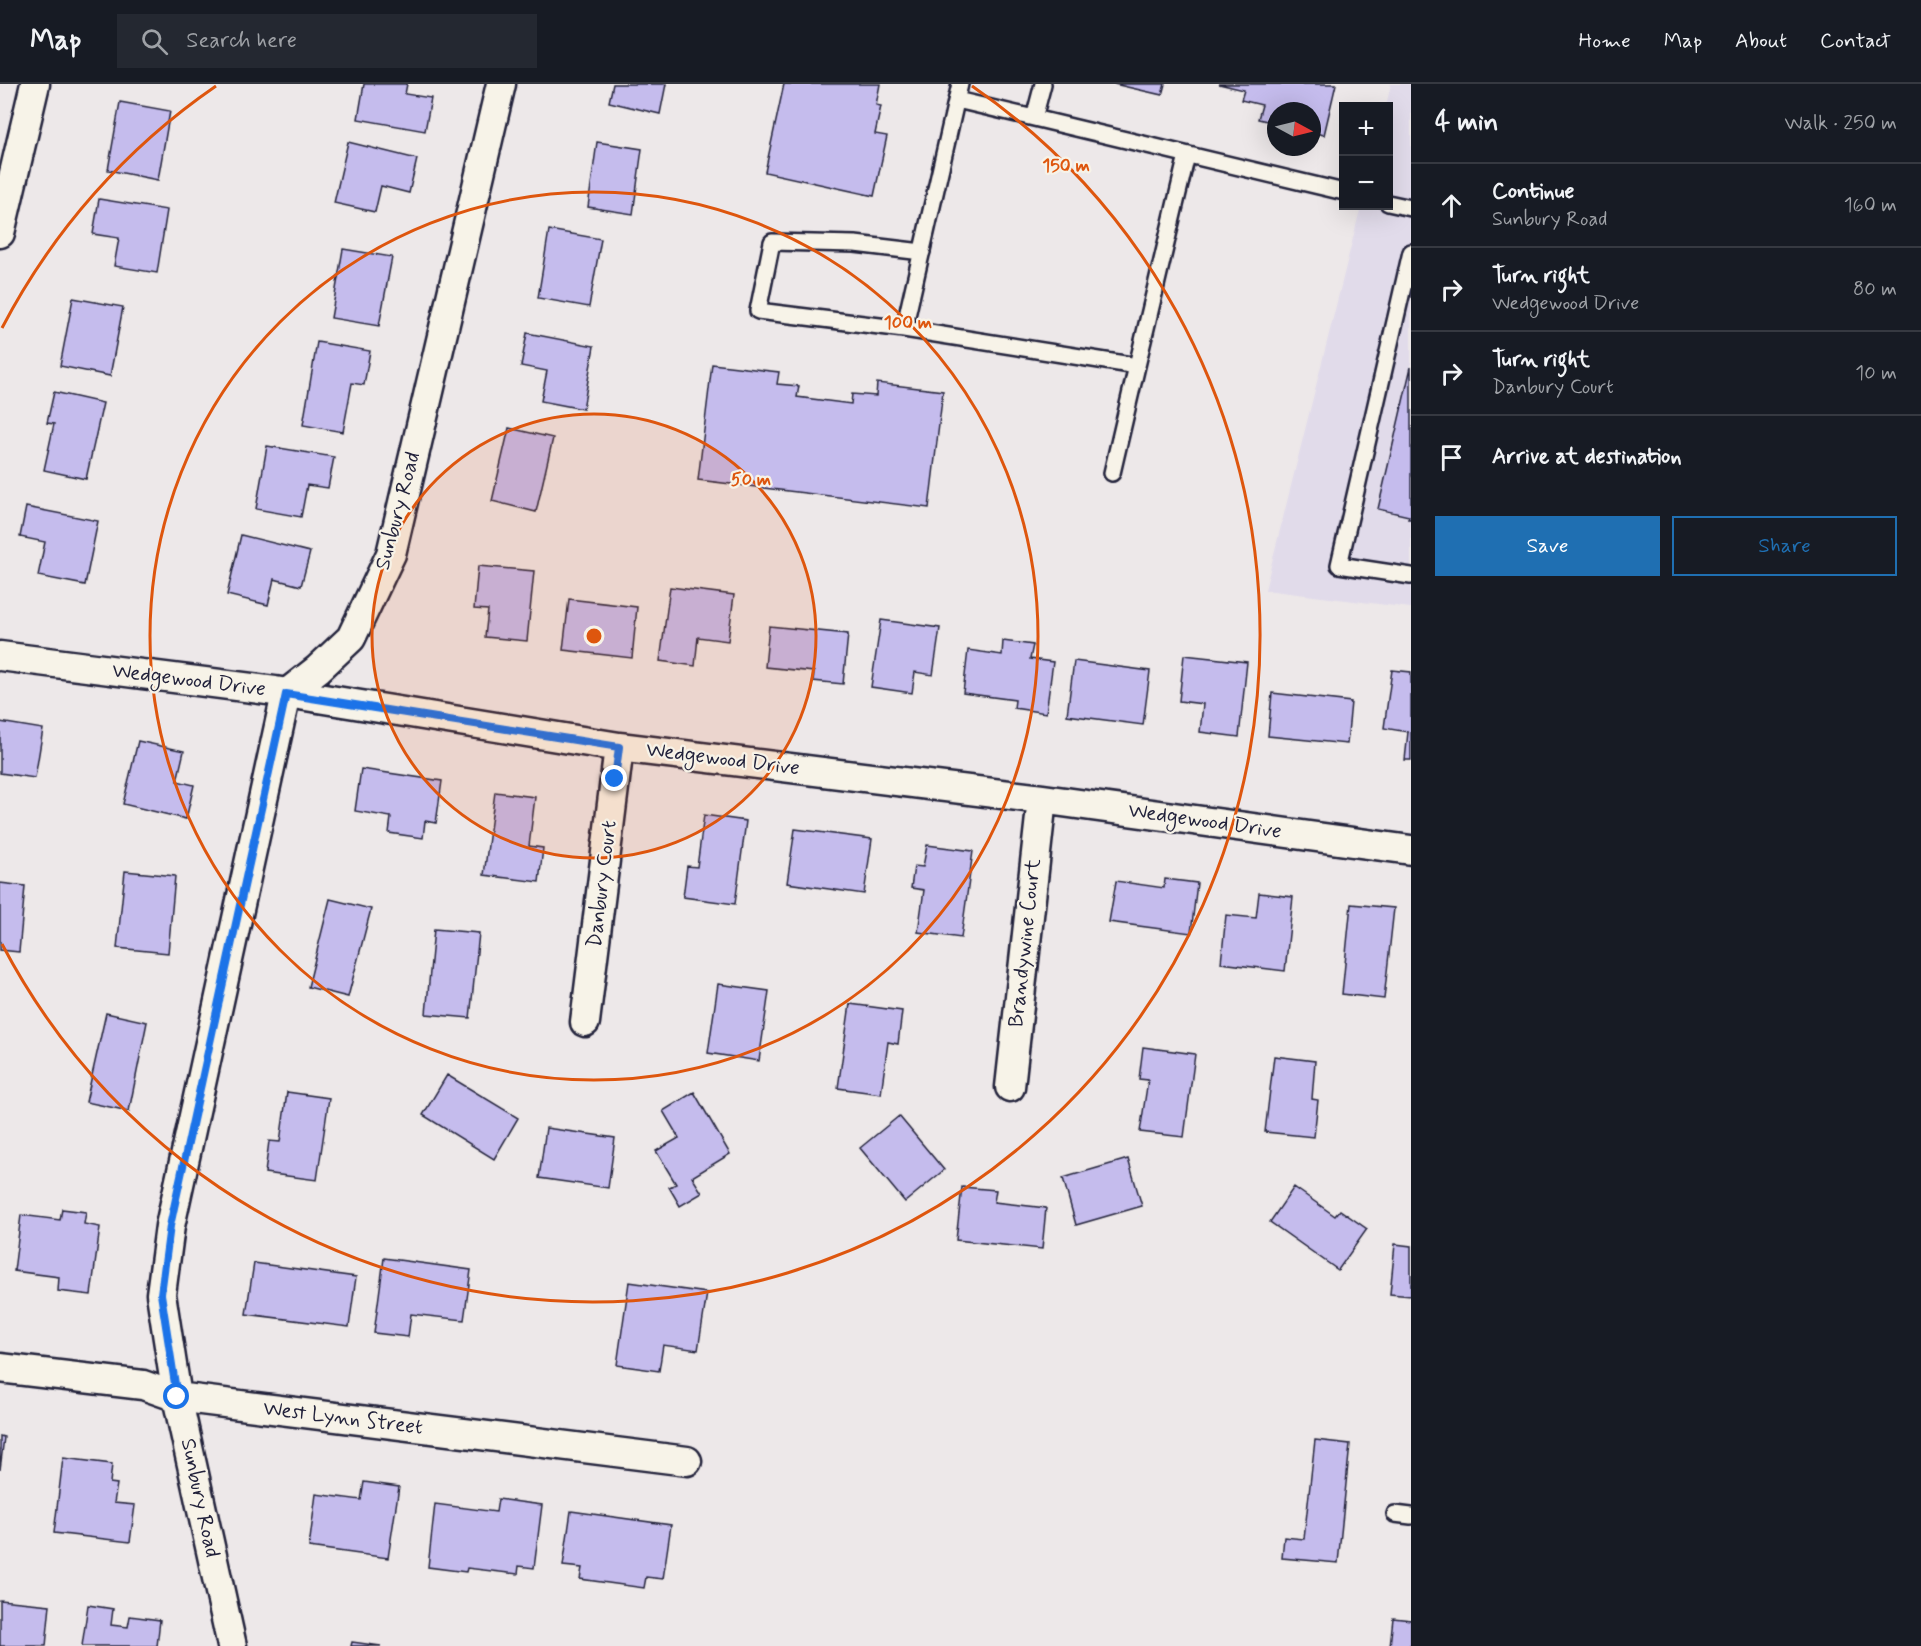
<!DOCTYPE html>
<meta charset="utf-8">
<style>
body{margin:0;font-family:Mynerve,sans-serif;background:#242831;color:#f1f3f6}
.controls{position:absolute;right:18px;top:18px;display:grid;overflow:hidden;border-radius:0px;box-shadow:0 6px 24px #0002}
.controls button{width:54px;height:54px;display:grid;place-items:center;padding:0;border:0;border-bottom:2px solid #363941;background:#171b24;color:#f1f3f6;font:30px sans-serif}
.compass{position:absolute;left:1267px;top:18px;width:54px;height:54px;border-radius:50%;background:#171b24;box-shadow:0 6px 24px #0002;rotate:97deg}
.stop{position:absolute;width:18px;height:18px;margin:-14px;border:4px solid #1a73e8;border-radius:50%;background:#fff}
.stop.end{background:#1a73e8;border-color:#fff;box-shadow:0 2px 6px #0008}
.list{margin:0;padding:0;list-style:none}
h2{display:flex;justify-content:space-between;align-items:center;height:78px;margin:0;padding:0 24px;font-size:26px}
h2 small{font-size:20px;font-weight:400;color:#9ea1a6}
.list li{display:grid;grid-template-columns:39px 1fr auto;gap:18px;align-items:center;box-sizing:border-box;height:84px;padding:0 24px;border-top:2px solid #363941}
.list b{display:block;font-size:22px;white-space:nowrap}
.list p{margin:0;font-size:20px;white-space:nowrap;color:#9ea1a6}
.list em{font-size:20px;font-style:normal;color:#9ea1a6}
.actions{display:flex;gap:12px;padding:18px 24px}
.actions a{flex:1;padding:14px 0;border:2px solid #1f6fb2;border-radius:0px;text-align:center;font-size:21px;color:#1f6fb2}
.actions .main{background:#1f6fb2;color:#fff}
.icon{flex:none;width:33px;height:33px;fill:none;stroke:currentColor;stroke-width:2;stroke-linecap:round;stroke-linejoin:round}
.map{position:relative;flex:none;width:1411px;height:1562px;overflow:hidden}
header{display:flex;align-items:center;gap:36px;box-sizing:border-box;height:84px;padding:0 30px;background:#171b24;border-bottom:2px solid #363941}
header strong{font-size:28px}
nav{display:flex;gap:33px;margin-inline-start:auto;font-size:21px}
.search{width:420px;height:54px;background:#242831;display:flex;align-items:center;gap:15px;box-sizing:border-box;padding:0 21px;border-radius:0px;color:#9ea1a6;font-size:22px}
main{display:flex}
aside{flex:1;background:#171b24}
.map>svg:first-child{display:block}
.built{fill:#e1dbea}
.building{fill:#c5bced;stroke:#22223b;stroke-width:1.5}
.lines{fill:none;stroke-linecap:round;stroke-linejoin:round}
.service-casing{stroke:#22223b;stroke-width:20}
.minor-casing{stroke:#22223b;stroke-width:33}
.service{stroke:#f7f3e8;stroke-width:15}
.minor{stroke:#f7f3e8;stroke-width:28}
.route{stroke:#1a73e8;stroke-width:8}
.ring{fill:none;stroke:#de560e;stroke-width:3}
.labels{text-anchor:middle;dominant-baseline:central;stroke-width:4.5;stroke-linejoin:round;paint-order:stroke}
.street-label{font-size:21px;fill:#22223b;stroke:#f7f3e8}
.centre{fill:#de560e;stroke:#f7f3e8;stroke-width:3}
.ring-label{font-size:18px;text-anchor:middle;font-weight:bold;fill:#de560e;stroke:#f7f3e8;stroke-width:4.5;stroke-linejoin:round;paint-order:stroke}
</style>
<header>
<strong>Map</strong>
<div class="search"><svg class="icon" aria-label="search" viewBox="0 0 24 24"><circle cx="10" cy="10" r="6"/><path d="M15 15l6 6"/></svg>Search here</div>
<nav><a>Home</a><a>Map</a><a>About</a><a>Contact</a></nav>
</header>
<main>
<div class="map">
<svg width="1411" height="1562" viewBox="0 0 1411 1562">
<rect width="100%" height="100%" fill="#ede8e9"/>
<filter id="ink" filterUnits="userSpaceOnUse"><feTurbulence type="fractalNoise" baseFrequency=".0167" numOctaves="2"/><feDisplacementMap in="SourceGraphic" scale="12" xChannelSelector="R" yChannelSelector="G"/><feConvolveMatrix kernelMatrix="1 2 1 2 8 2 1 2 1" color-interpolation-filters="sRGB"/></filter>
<g filter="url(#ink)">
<!-- built -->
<path class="built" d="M1391 0H1411V524L1265 506 1361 122H1388V22H1386Z"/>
<!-- building -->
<path class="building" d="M364 0H407L405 10 431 14 425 47 358 35Z
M613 0H666L660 30 609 18Z
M784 0H880L876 21 881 22 875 50 887 52 874 112 765 88Z
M1114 0H1165L1162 11Z
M1219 0H1336L1324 51 1312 48V27H1276V39L1258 35 1262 21 1241 16 1244 6Z
M120 18 170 27 158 96 108 86Z
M348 58 417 75 409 109 381 102 375 128 334 119Z
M597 58 642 65 633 130 588 123Z
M99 115 167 126 157 189 114 182 119 154 93 150Z
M549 146 601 155 589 223 538 214Z
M343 165 392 173 379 242 331 234Z
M73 214 123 223 110 292 60 282Z
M527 249 594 262 583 325 541 317 547 287 521 282Z
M317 258 370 267 364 301 352 299 343 348 303 341Z
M712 280 779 288 777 300 799 302 797 313 851 320 852 310 876 312 877 299 943 307 929 424 698 396Z
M1411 283V435H1408L1409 432 1378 425Z
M54 308 103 319 86 395 44 386 54 340 47 339Z
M509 344 553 354 536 428 492 417Z
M267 362 334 373 328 404 307 401 301 433 256 425Z
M26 423 98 437 85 501 38 492 45 458 20 453Z
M241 451 310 468 301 502 274 495 268 521 227 511Z
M478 482 534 487 527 557 485 553 488 526 474 525Z
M670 503 734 511 728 557 698 553 695 582 660 577Z
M569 515 637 523 632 574 563 566Z
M881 536 940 544 933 591 915 588 912 609 871 603Z
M769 542 848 550 843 600 813 597 814 588 765 583Z
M1003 557 1033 561 1030 575 1053 578 1046 629 1014 624 1015 616 963 609 968 566 1002 571Z
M1184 571 1247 578 1239 653 1200 648 1203 620 1179 617Z
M1074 577 1150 587 1143 641 1067 631Z
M1392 586 1411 588V676H1405L1408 648 1384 644Z
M1272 609 1351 618 1347 660 1268 652Z
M0 638 43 645 35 694 0 689Z
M138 657 184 667 177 697 194 701 186 735 123 720Z
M361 685 442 697 436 739 425 737 423 754 389 749 391 733 355 727Z
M495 708 535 713 529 762 543 764 539 798 484 791Z
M704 731 746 737 735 820 683 813 687 782 697 783Z
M795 745 872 755 864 810 787 799Z
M927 761 973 767 961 854 918 848 924 806 911 804 914 782 923 783Z
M125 787 175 792 168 869 117 864Z
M1165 795 1197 799 1191 849 1109 838 1116 797 1164 804Z
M0 799 25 802 19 868 0 866Z
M1259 809 1293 813 1285 887 1221 879 1226 831 1256 834Z
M330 815 371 825 348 913 308 903Z
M1351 820 1394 824 1384 915 1342 910Z
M434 845 479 849 470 934 426 930Z
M718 900 769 907 759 977 708 969Z
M850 920 902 927 898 960 888 958 881 1010 838 1004Z
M106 929 147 938 129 1027 86 1018Z
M1143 963 1195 970 1184 1053 1140 1048 1148 996 1139 995Z
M1274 972 1315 977 1312 1015 1318 1016 1314 1053 1265 1048Z
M447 991 518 1034 494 1075 423 1031Z
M287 1008 329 1014 317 1096 265 1089 269 1057 280 1058Z
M694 1008 730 1070 692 1093 702 1109 680 1122 669 1103 676 1100 656 1067 679 1054 663 1027Z
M899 1032 944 1086 905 1118 860 1064Z
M546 1044 615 1054 608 1104 539 1094Z
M1128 1075 1142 1122 1076 1141 1063 1094Z
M962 1103 996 1106 994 1118 1046 1124 1042 1165 956 1156Z
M1294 1103 1335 1132 1340 1126 1367 1145 1338 1186 1270 1138Z
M62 1125 86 1128 84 1140 100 1143 91 1211 58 1207 59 1193 14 1187 21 1131 60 1136Z
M1395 1160 1411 1162V1212L1390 1210Z
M384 1174 471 1186 464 1236 411 1230 408 1253 374 1249Z
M254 1179 356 1193 349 1243 246 1230Z
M629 1198 707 1209 698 1266 663 1261 659 1287 617 1281Z
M0 1352 4 1353 0 1386Z
M1315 1356 1350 1360 1338 1479 1282 1474 1284 1453 1304 1455Z
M63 1374 112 1380 110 1399 117 1400 114 1419 135 1421 130 1458 54 1449Z
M364 1398 399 1403 388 1474 309 1463 316 1410 361 1416Z
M498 1415 542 1421 534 1484 519 1482 518 1490 467 1484 466 1488 428 1483 435 1420 496 1428Z
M571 1427 671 1441 663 1495 646 1493 644 1504 580 1495 582 1484 563 1482Z
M0 1516 50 1521 46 1562H0Z
M88 1521 113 1525 111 1541 128 1543 130 1532 160 1536 157 1562H82Z
M1393 1534 1411 1536V1562H1390Z
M352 1558 381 1562H351Z"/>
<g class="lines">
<!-- service casing -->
<g class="service-casing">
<path id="service" d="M1043 0 1034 34 1344 108
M957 16 1034 34
M1388 119 1411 124
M922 168 855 160 772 158 758 227 904 245 960 0
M1411 168 1339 481 1411 492
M904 245 1137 282 1112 389
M1137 282 1187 71
M1395 1430 1411 1432"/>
</g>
<!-- minor casing -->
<g class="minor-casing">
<path id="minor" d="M0 149 35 0
M0 572 275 607 619 663 1042 715 1411 766
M585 938 619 663
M1010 1003 1042 715
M0 1284 143 1301 177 1313 687 1377
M232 1562 177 1313 161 1210 170 1142 286 610 318 585 351 554 391 470 501 0"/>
</g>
<!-- service -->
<use href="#service" class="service"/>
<!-- minor -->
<use href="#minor" class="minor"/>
</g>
</g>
<g class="lines" filter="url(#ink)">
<!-- route -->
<path class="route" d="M177 1313 161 1210 170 1142 286 610 619 663 615 695"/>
</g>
<!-- distance rings -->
<circle cx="594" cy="552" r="222" fill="#de560e" fill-opacity=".12"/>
<g class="ring">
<circle cx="594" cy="552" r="222"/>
<circle cx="594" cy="552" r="444"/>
<path d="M2 244A667 667 0 0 1 216 2M972 2A667 667 0 1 1 2 860"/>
</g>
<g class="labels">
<!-- street labels -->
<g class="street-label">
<text transform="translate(398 427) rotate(-75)">Sunbury Road</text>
<text transform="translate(189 596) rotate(7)">Wedgewood Drive</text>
<text transform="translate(723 675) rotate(7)">Wedgewood Drive</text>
<text transform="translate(1205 737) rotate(8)">Wedgewood Drive</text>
<text transform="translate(602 800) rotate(-83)">Danbury Court</text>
<text transform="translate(1025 859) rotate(-84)">Brandywine Court</text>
<text transform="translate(343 1334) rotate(7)">West Lynn Street</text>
<text transform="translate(200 1414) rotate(78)">Sunbury Road</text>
</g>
</g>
<circle cx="594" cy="552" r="9" class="centre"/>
<g class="ring-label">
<text x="1066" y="87">150 m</text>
<text x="908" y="244">100 m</text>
<text x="751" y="401">50 m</text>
</g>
</svg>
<div class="controls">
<button>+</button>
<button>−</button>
</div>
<svg class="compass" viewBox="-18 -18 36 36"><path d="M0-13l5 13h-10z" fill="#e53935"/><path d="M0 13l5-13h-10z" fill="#9ea1a6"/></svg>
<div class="stop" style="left:177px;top:1313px"></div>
<div class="stop end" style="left:615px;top:695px"></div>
</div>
<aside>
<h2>4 min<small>Walk · 250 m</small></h2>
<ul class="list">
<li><svg class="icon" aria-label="ahead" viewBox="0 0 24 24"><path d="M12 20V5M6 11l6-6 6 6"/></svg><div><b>Continue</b><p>Sunbury Road</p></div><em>160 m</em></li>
<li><svg class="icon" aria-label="right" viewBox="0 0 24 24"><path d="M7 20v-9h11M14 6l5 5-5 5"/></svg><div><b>Turn right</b><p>Wedgewood Drive</p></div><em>80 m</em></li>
<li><svg class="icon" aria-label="right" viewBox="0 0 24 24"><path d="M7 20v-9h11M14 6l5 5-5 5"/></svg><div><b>Turn right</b><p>Danbury Court</p></div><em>10 m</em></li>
<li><svg class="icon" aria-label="arrive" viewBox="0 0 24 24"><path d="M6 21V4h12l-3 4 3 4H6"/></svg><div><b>Arrive at destination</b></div></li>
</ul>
<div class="actions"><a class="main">Save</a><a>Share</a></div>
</aside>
</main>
